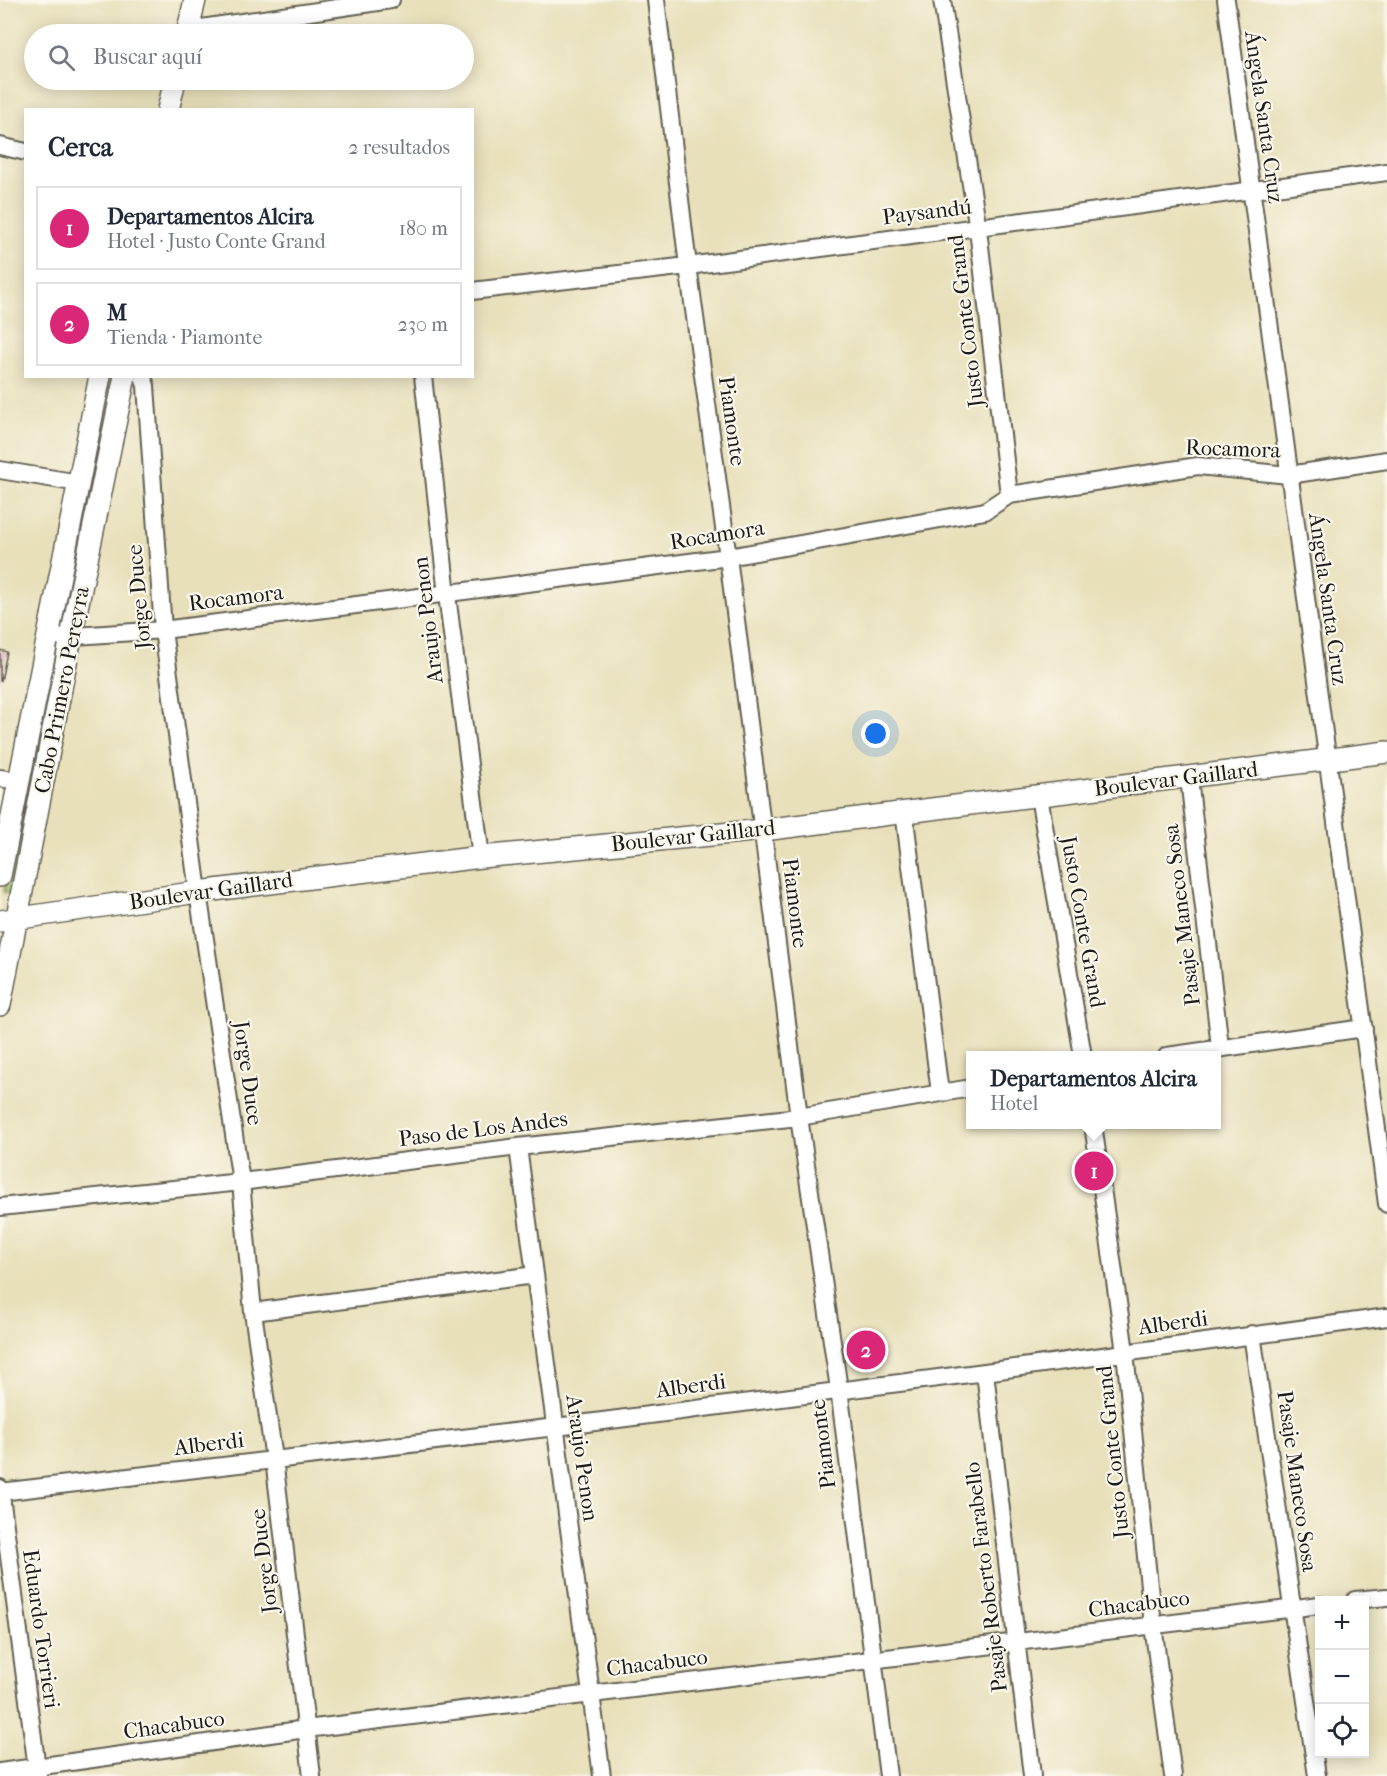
<!DOCTYPE html>
<html lang="es">
<meta charset="utf-8">
<style>
body{margin:0;font-family:"IM FELL French Canon",serif;background:#f2f2f3;color:#1f2937}
.controls{position:absolute;right:18px;bottom:18px;display:grid;overflow:hidden;border-radius:0px;box-shadow:0 3px 15px #0003}
.controls button{width:54px;height:54px;display:grid;place-items:center;padding:0;border:0;border-bottom:2px solid #e0e1e3;background:#fff;color:#1f2937;font:30px sans-serif}
.you{position:absolute;left:876px;top:734px;width:21px;height:21px;margin:-15px;border:4px solid #fff;border-radius:50%;background:#1a73e8;box-shadow:0 0 0 9px #1a73e833}
.badge{display:grid;place-items:center;width:39px;height:39px;border-radius:50%;background:#db2777;color:#fff;font-size:20px;font-weight:700}
.pin{position:absolute;translate:-50% -50%;border:3px solid #fff;box-shadow:0 2px 6px #0006}
.popup{position:absolute;left:966px;top:1051px;width:255px;height:78px;box-sizing:border-box;display:grid;place-content:center;border-radius:0px;background:#fff;filter:drop-shadow(0 2px 4px #0005);font-size:20px;white-space:nowrap;color:#747a83}
.popup b{font-size:22px;color:#1f2937}
.popup::after{content:'';position:absolute;left:50%;top:100%;margin-left:-12px;border:12px solid transparent;border-top-color:#fff}
.list{margin:0;padding:0;list-style:none}
h2{display:flex;justify-content:space-between;align-items:center;height:78px;margin:0;padding:0 24px;font-size:26px}
h2 small{font-size:20px;font-weight:400;color:#747a83}
.list li{display:grid;grid-template-columns:39px 1fr auto;gap:18px;align-items:center;box-sizing:border-box;height:84px;margin:0 12px 12px;padding:0 12px;border:2px solid #e0e1e3;border-radius:0px}
.list b{display:block;font-size:22px;white-space:nowrap}
.list p{margin:0;font-size:20px;white-space:nowrap;color:#747a83}
.list em{font-size:20px;font-style:normal;color:#747a83}
.icon{flex:none;width:33px;height:33px;fill:none;stroke:currentColor;stroke-width:2;stroke-linecap:round;stroke-linejoin:round}
.map{position:relative;flex:none;width:1387px;height:1776px;overflow:hidden}
.search{position:absolute;background:#fff;box-shadow:0 3px 15px #0003;left:24px;top:24px;width:450px;height:66px;display:flex;align-items:center;gap:15px;box-sizing:border-box;padding:0 21px;border-radius:33px;color:#747a83;font-size:22px}
.panel{position:absolute;background:#fff;box-shadow:0 3px 15px #0003;left:24px;top:108px;width:450px;height:270px;border-radius:0px}
.map>svg:first-child{display:block}
.green{fill:#abc971;stroke:#647246;stroke-width:1.5}
.building{fill:#d9a7bc}
.lines{fill:none;stroke-linecap:round;stroke-linejoin:round}
.minor-casing{stroke:#636153;stroke-width:20}
.tertiary-casing{stroke:#636153;stroke-width:24}
.minor{stroke:#fff;stroke-width:16}
.tertiary{stroke:#fff;stroke-width:21}
.labels{text-anchor:middle;dominant-baseline:central;stroke-width:4.5;stroke-linejoin:round;paint-order:stroke}
.street-label{font-size:22px;fill:#1c1c1c;stroke:#fbf7ec}
</style>
<div class="map">
<svg width="1387" height="1776" viewBox="0 0 1387 1776">
<rect width="100%" height="100%" fill="#fbf7ec"/>
<filter id="ink" filterUnits="userSpaceOnUse"><feTurbulence type="fractalNoise" baseFrequency=".0167" numOctaves="2"/><feDisplacementMap in="SourceGraphic" scale="12" xChannelSelector="R" yChannelSelector="G"/><feConvolveMatrix kernelMatrix="1 2 1 2 8 2 1 2 1" color-interpolation-filters="sRGB"/></filter>
<filter id="wash" filterUnits="userSpaceOnUse"><feTurbulence type="fractalNoise" baseFrequency=".008" numOctaves="4" result="noise"/><feDisplacementMap in="SourceGraphic" scale="24" xChannelSelector="R" yChannelSelector="G"/><feGaussianBlur stdDeviation="1.35" result="paint"/><feColorMatrix in="noise" values="0 0 0 0 0 0 0 0 0 0 0 0 0 0 0 0 0 1.4 0 .05"/><feComposite in="paint" operator="in"/></filter>
<g filter="url(#wash)">
<rect width="100%" height="100%" fill="#e8e0ba"/>
<!-- green -->
<path class="green" d="M109 383 116 385 67 614 59 612Z
M53 664 61 665 12 894 4 892Z"/>
<g id="blocks">
<!-- building -->
<path class="building" d="M0 650 7 652 1 681H0Z"/>
</g>
</g>
<g filter="url(#ink)">
<use href="#blocks" fill-opacity="0" stroke="#636153" stroke-width="1.5"/>
<g class="lines">
<!-- minor casing -->
<g class="minor-casing">
<path id="minor" d="M656 0 688 266 728 557 799 1117 839 1389 888 1776
M942 0 978 229 1009 495
M1226 0 1387 1204
M188 30 391 0
M0 146 26 152
M472 291 688 266 1387 172
M143 376 146 386 163 630 198 892 241 1182 253 1312 274 1459 312 1776
M423 376 447 595 481 857
M0 470 79 483
M61 637 163 630 728 557 985 511 1009 495 1198 466 1289 475 1387 460
M0 778 18 781
M1189 778 1220 1047
M1039 796 1083 1056
M904 812 940 1093
M1167 1056 1364 1028
M1093 1124 1125 1352 1153 1625 1173 1776
M518 1147 602 1776
M0 1207 241 1182 518 1147 799 1117 971 1088
M253 1312 535 1275
M1252 1334 1317 1776
M985 1372 1032 1776
M0 1488 38 1776
M0 1492 556 1427 985 1372 1387 1317
M1355 1600 1387 1597
M0 1772 306 1729 1320 1605"/>
</g>
<!-- tertiary casing -->
<g class="tertiary-casing">
<path id="tertiary" d="M187 34 195 0
M168 110 175 80
M0 876 100 376
M0 921 198 892 481 857 763 830 1387 752
M0 1005 71 637 125 376"/>
</g>
<!-- minor -->
<use href="#minor" class="minor"/>
<!-- tertiary -->
<use href="#tertiary" class="tertiary"/>
</g>
</g>
<g class="labels">
<!-- street labels -->
<g class="street-label">
<text transform="translate(1264 117) rotate(82)">Ángela Santa Cruz</text>
<text transform="translate(927 212) rotate(-7)">Paysandú</text>
<text transform="translate(966 321) rotate(-97)">Justo Conte Grand</text>
<text transform="translate(732 421) rotate(82)">Piamonte</text>
<text transform="translate(1233 449) rotate(2)">Rocamora</text>
<text transform="translate(717 535) rotate(-9)">Rocamora</text>
<text transform="translate(139 597) rotate(-95)">Jorge Duce</text>
<text transform="translate(236 598) rotate(-7)">Rocamora</text>
<text transform="translate(1328 599) rotate(82)">Ángela Santa Cruz</text>
<text transform="translate(428 620) rotate(-97)">Araujo Penon</text>
<text transform="translate(62 690) rotate(-79)">Cabo Primero Pereyra</text>
<text transform="translate(1176 779) rotate(-7)">Boulevar Gaillard</text>
<text transform="translate(693 836) rotate(-6)">Boulevar Gaillard</text>
<text transform="translate(211 891) rotate(-8)">Boulevar Gaillard</text>
<text transform="translate(795 903) rotate(83)">Piamonte</text>
<text transform="translate(1182 915) rotate(-97)">Pasaje Maneco Sosa</text>
<text transform="translate(1083 922) rotate(80)">Justo Conte Grand</text>
<text transform="translate(248 1073) rotate(82)">Jorge Duce</text>
<text transform="translate(483 1129) rotate(-7)">Paso de Los Andes</text>
<text transform="translate(1173 1323) rotate(-8)">Alberdi</text>
<text transform="translate(691 1386) rotate(-8)">Alberdi</text>
<text transform="translate(209 1444) rotate(-7)">Alberdi</text>
<text transform="translate(823 1444) rotate(-97)">Piamonte</text>
<text transform="translate(1113 1452) rotate(-96)">Justo Conte Grand</text>
<text transform="translate(582 1458) rotate(82)">Araujo Penon</text>
<text transform="translate(1297 1481) rotate(82)">Pasaje Maneco Sosa</text>
<text transform="translate(264 1561) rotate(-97)">Jorge Duce</text>
<text transform="translate(986 1577) rotate(-97)">Pasaje Roberto Farabello</text>
<text transform="translate(1139 1604) rotate(-7)">Chacabuco</text>
<text transform="translate(41 1629) rotate(82)">Eduardo Torrieri</text>
<text transform="translate(657 1663) rotate(-7)">Chacabuco</text>
<text transform="translate(174 1725) rotate(-8)">Chacabuco</text>
</g>
</g>
</svg>
<div class="controls">
<button>+</button>
<button>−</button>
<button><svg class="icon" aria-label="locate" viewBox="0 0 24 24"><circle cx="12" cy="12" r="6"/><path d="M12 2v4M12 18v4M2 12h4M18 12h4"/></svg></button>
</div>
<div class="you"></div>
<div class="pin badge" style="left:1094px;top:1171px">1</div>
<div class="popup"><b>Departamentos Alcira</b>Hotel</div>
<div class="pin badge" style="left:866px;top:1350px">2</div>
<div class="search"><svg class="icon" aria-label="search" viewBox="0 0 24 24"><circle cx="10" cy="10" r="6"/><path d="M15 15l6 6"/></svg>Buscar aquí</div>
<section class="panel">
<h2>Cerca<small>2 resultados</small></h2>
<ul class="list">
<li><span class="badge">1</span><div><b>Departamentos Alcira</b><p>Hotel · Justo Conte Grand</p></div><em>180 m</em></li>
<li><span class="badge">2</span><div><b>M</b><p>Tienda · Piamonte</p></div><em>230 m</em></li>
</ul>
</section>
</div>
